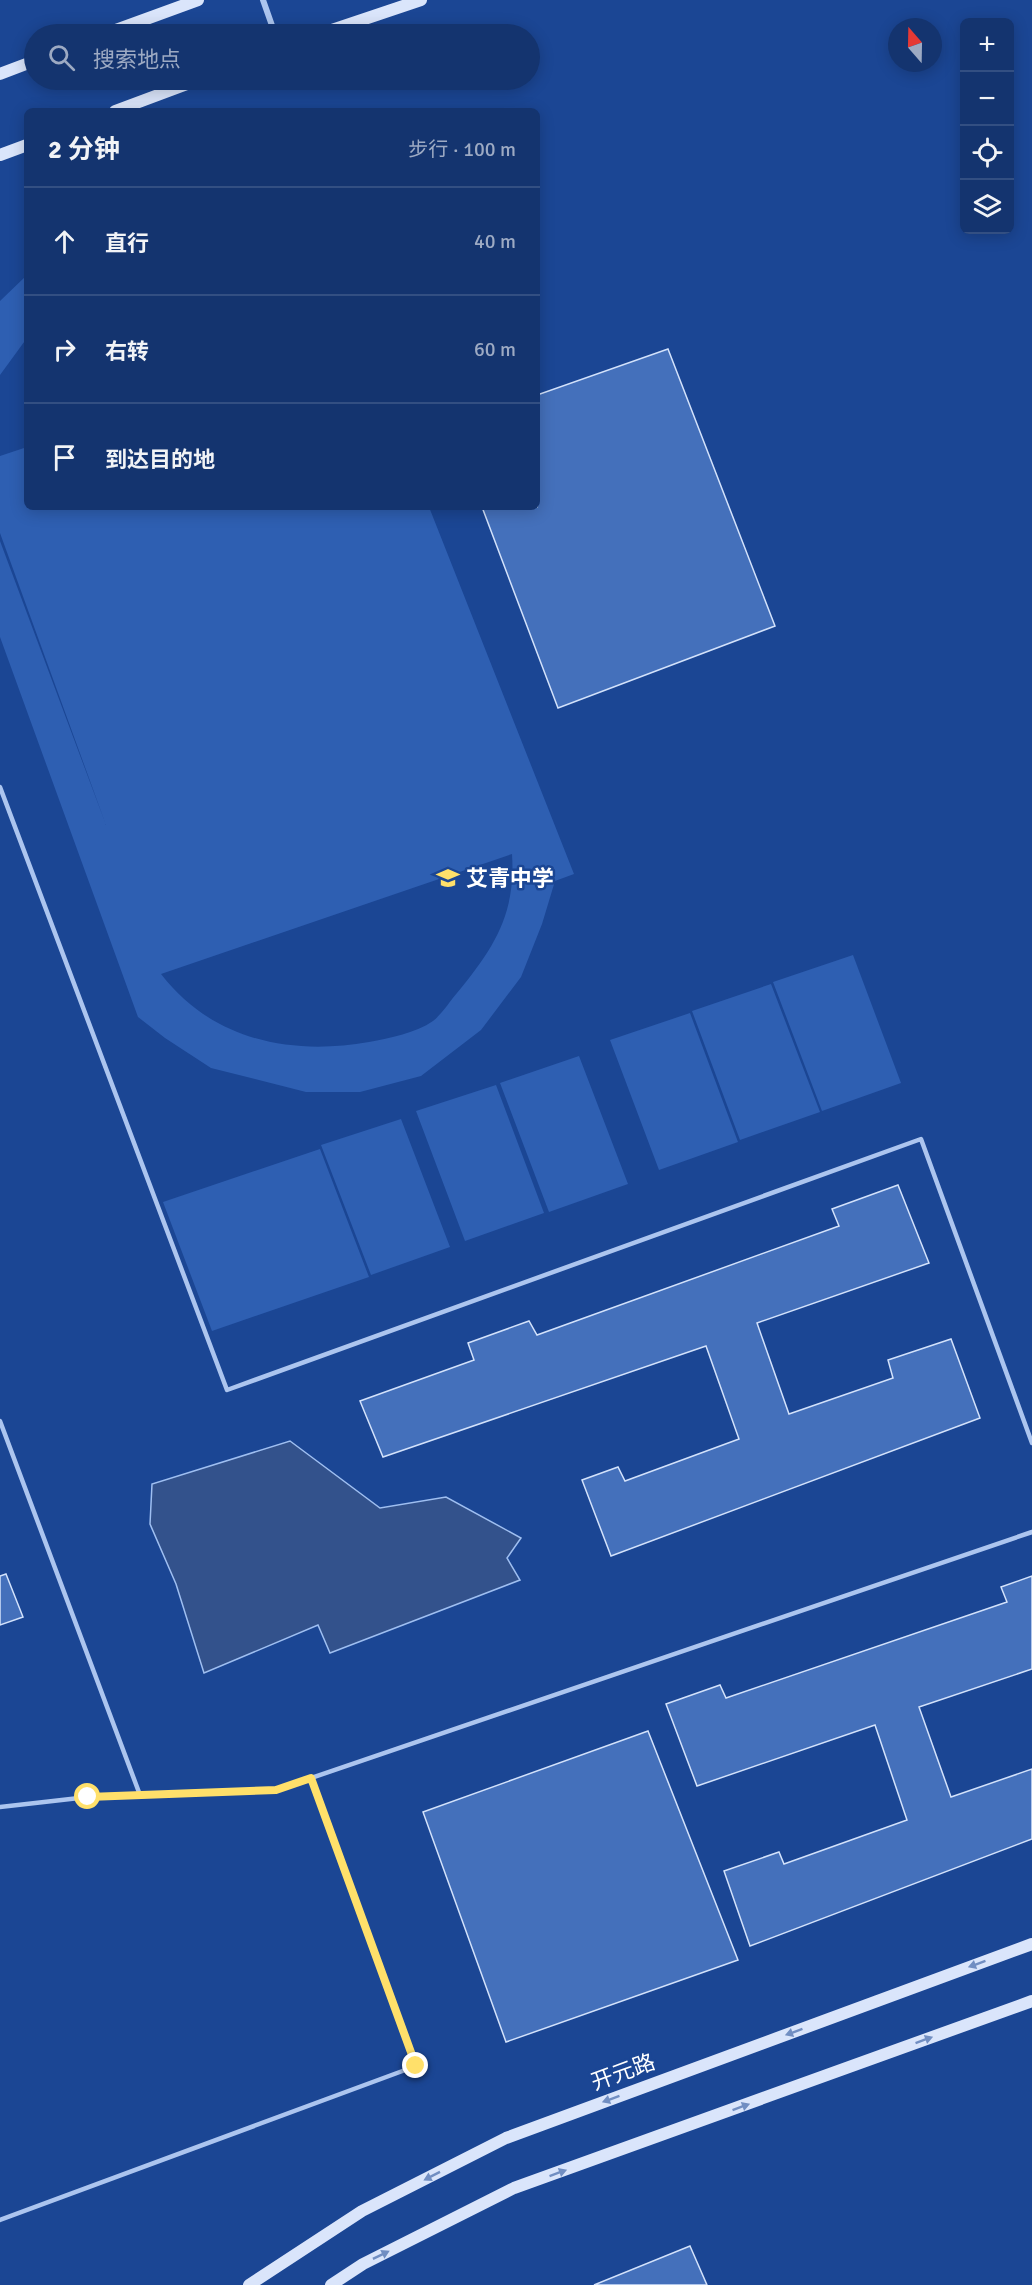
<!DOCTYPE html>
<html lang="zh">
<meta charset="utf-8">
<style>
body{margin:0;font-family:Signika,"Noto Sans SC",sans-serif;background:#1d3c74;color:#f1f3f6}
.controls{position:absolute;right:18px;top:18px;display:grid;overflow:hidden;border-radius:9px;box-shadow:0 3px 15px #0003}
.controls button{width:54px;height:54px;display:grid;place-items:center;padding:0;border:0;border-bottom:2px solid #334f82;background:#14346f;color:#f1f3f6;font:30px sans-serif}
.compass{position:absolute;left:888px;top:18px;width:54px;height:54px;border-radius:50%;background:#14346f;box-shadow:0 3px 15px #0003;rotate:340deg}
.stop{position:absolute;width:18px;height:18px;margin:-14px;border:4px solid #ffe06a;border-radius:50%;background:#fff}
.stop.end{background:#ffe06a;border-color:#fff;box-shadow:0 2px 6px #0008}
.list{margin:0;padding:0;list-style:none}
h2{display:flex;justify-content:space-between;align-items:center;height:78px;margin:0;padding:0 24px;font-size:26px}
h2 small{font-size:20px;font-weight:400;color:#9daac3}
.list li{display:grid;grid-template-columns:39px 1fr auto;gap:18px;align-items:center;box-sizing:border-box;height:108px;padding:0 24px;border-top:2px solid #334f82}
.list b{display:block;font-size:22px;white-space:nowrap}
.list em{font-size:20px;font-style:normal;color:#9daac3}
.icon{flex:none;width:33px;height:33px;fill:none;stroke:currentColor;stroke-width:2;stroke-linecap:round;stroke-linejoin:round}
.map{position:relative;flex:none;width:1032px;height:2285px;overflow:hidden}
.search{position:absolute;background:#14346f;box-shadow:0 3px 15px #0003;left:24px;top:24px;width:516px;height:66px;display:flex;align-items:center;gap:15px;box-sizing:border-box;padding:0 21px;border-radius:33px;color:#9daac3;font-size:22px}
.panel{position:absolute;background:#14346f;box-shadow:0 3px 15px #0003;left:24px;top:108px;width:516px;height:402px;border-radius:9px}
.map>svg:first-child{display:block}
.green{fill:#2e5fb2;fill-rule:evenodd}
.water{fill:#33528c;stroke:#9fbff1;stroke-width:1.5}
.building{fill:#4470bb;stroke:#d3e2fb;stroke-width:1.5}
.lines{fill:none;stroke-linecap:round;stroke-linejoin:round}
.lane{stroke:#acc5ef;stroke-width:4.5}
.street{stroke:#acc5ef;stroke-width:6}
.secondary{stroke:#dae5fb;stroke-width:12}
.oneway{fill:#718ec2}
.route{stroke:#ffe06a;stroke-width:8}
.labels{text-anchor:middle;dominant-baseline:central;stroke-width:5;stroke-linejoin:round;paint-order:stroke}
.poi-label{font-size:22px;font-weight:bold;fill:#fff;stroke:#1b4694;text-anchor:start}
.street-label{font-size:22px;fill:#fff;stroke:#1b4694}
</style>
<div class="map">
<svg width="1032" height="2285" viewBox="0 0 1032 2285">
<rect width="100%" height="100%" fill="#1b4694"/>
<!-- green -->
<path class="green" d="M27 275V338L0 375V301Z
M27 447V507H429L574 874 555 881 542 924 521 977 481 1030 421 1076 360 1092H306L211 1068 165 1038 138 1017 0 637V541L106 825 0 533V456ZM512 854C516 914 494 948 457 993 450 1001 442 1014 433 1021 416 1033 390 1038 369 1042 290 1056 212 1040 161 974Z
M853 955 901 1083 822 1111 773 982Z
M771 984 820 1112 740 1140 692 1011Z
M690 1013 738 1142 659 1170 610 1040Z
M579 1056 628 1184 549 1212 500 1083Z
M496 1085 544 1213 465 1241 416 1111Z
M401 1119 450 1247 371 1275 321 1145Z
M320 1149 369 1277 212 1331 163 1202Z"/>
<!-- water -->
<path class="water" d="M290 1441 380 1508 446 1497 521 1538 507 1558 520 1580 330 1653 318 1625 204 1673 176 1584 150 1524 152 1484Z"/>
<!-- building -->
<path class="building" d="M668 349 775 626 558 708 482 507H537V395Z
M898 1185 929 1263 757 1323 789 1414 893 1378 888 1360 951 1339 980 1418 611 1556 582 1480 618 1467 625 1481 739 1439 706 1346 383 1457 360 1401 474 1360 468 1343 529 1321 537 1335 839 1226 832 1209Z
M6 1574 23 1617 0 1625V1576Z
M1032 1576V1669L919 1707 951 1797 1032 1769V1839L750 1946 724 1871 779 1852 784 1864 907 1820 875 1725 697 1786 666 1704 720 1685 726 1698 1007 1602 1001 1587Z
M648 1731 738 1960 506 2042 423 1812Z
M690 2246 707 2285H594Z"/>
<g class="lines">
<!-- lane -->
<path class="lane" d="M0 787 227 1390 921 1139 1032 1443
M0 1421 140 1795
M0 1807 88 1797 276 1790 1032 1532
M0 2220 416 2066 311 1778"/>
<!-- street -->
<path class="street" d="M263 0 275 34"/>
<!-- secondary -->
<path class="secondary" d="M105 34 198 0
M320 34 421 0
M0 74 34 61
M115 111 198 80
M0 155 27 145
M249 2285 362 2211 506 2138 1032 1944
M331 2285 363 2264 514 2188 1032 2001"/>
</g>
<!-- one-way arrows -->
<defs><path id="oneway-solid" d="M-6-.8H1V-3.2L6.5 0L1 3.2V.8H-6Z" transform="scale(1.5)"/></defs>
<g class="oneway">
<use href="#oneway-solid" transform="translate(977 1964) rotate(160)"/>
<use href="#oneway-solid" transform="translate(794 2032) rotate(160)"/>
<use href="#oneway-solid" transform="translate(924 2040) rotate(-20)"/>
<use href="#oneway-solid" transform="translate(611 2099) rotate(160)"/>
<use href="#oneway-solid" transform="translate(741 2107) rotate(-20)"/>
<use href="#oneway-solid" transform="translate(558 2173) rotate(-20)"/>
<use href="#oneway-solid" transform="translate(432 2176) rotate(153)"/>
<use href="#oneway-solid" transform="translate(381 2255) rotate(-26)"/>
</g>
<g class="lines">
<!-- route -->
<path class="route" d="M88 1797 276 1790 311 1778 416 2066"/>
</g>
<!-- icons -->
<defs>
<g id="school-bare" transform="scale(1.8)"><path d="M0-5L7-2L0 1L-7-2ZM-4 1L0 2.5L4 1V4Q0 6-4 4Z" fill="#ffe06a" stroke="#1b4694" stroke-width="2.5" paint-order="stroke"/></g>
</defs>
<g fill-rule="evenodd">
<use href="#school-bare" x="448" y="878"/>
</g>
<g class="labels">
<!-- poi labels -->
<g class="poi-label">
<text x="466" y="878">艾青中学</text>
</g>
<!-- street labels -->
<g class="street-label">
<text transform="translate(623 2072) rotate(-20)">开元路</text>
</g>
</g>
</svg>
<div class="controls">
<button>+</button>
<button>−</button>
<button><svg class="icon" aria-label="locate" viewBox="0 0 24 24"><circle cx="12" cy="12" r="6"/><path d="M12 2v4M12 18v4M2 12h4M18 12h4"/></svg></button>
<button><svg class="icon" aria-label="layers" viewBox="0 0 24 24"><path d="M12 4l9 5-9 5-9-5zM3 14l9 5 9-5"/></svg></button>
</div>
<svg class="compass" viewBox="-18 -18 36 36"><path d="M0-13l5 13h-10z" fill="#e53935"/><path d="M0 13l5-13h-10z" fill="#9daac3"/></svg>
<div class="stop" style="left:88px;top:1797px"></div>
<div class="stop end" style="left:416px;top:2066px"></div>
<div class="search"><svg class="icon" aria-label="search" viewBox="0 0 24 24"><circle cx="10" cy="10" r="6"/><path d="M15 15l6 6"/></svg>搜索地点</div>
<section class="panel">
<h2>2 分钟<small>步行 · 100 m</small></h2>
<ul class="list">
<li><svg class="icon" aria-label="ahead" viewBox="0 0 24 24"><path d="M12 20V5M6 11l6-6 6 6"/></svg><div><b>直行</b></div><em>40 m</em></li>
<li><svg class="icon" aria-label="right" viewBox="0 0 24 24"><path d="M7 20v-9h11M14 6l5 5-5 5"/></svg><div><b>右转</b></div><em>60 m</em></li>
<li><svg class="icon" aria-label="arrive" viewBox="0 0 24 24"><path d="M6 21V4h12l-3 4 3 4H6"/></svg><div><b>到达目的地</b></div></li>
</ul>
</section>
</div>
